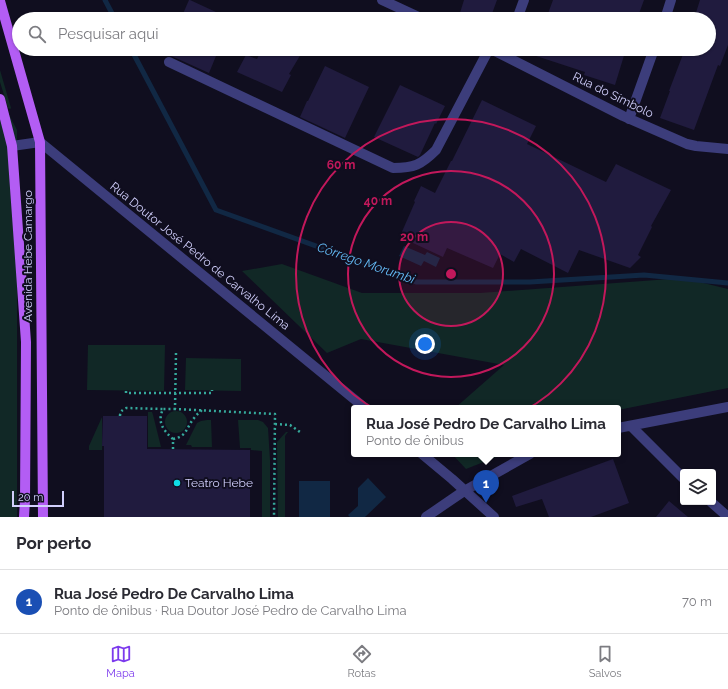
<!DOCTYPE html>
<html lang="pt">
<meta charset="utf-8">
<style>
body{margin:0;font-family:Raleway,sans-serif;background:#f2f2f3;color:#2b2b33}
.controls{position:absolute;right:12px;bottom:12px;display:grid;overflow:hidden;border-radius:4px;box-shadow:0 1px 3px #0004}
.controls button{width:36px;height:36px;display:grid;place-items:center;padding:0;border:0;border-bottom:1px solid #e1e1e2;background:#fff;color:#2b2b33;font:20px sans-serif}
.scale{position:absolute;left:12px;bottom:10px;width:52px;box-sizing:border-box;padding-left:4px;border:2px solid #d1cffc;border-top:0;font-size:11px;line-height:14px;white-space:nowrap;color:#d1cffc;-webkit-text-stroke:3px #100e1f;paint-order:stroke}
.you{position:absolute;left:425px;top:344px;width:14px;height:14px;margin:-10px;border:3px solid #fff;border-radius:50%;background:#1a73e8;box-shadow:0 0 0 6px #1a73e833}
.badge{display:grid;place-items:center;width:26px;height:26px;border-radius:50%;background:#7c3aed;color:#fff;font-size:13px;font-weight:700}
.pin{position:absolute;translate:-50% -33px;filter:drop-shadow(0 1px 2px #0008)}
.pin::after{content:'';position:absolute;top:21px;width:14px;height:12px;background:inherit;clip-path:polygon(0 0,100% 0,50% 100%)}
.popup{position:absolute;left:351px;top:405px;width:270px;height:52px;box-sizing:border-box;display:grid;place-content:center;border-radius:4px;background:#fff;filter:drop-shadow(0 1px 3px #0005);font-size:13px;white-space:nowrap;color:#7c7c81}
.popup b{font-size:15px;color:#2b2b33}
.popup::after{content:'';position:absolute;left:50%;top:100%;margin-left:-8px;border:8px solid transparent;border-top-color:#fff}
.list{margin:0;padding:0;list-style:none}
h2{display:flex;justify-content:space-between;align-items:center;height:52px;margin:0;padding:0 16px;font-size:17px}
h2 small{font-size:13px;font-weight:400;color:#7c7c81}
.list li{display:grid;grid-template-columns:26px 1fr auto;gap:12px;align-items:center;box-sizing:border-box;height:64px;padding:0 16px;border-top:1px solid #e1e1e2}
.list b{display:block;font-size:15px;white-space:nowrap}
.list p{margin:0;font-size:13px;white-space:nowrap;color:#7c7c81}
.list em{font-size:13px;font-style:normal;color:#7c7c81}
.icon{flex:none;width:22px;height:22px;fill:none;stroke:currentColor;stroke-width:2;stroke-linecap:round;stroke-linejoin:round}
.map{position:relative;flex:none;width:728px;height:517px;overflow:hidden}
.search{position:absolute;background:#fff;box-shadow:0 1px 3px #0004;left:12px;right:12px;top:12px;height:44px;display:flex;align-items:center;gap:10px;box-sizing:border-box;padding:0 14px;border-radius:22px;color:#7c7c81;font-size:15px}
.sheet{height:116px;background:#fff}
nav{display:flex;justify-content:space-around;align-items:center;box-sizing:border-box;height:56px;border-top:1px solid #e1e1e2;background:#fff;font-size:11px;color:#7c7c81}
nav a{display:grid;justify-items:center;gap:2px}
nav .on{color:#7c3aed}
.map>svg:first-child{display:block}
.green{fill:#112826}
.water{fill:#112844}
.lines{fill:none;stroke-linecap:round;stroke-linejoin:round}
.stream{stroke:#112844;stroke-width:5}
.building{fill:#201b3e}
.path{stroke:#35a99b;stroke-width:2.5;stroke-dasharray:2 3;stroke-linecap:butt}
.street{stroke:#3c3d7b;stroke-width:10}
.primary{stroke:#b35df4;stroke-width:10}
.ring{fill:none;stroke:#c2185b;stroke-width:2}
.poi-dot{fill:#0fdee7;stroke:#100e1f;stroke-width:1.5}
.labels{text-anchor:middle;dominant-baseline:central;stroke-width:4;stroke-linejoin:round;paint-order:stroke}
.street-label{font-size:12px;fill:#d1cffc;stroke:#100e1f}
.poi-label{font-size:12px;fill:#d1cffc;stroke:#100e1f;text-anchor:start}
.water-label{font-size:13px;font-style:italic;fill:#63baf5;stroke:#100e1f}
.centre{fill:#c2185b;stroke:#100e1f;stroke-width:2}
.ring-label{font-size:12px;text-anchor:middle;font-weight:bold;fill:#c2185b;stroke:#100e1f;stroke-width:4;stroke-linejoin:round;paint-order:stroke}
</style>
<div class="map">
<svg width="728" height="517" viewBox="0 0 728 517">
<rect width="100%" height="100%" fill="#100e1f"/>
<!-- green -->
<path class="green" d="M0 70 11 108 10 109 8 108 0 82Z
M0 97 17 130V517H0Z
M282 264 362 293H480L683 278 728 289V388L618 410V408H455L504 365 361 339 327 353 242 271Z
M88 345H165L164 391 87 390Z
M186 358 241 359V391L185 390Z
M165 422a11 11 0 1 1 22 0a11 11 0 1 1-22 0Z
M148 412H152L153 415 161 447H148Z
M102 417V450H89V446Z
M207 420H211L212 447H192L191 445H186L197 423 201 421Z
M238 420H258L263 422 268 428 270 460V517H262V451L251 450V448H240Z
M286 432H288L285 436V517H278L277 442Z
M452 454H504L466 469Z"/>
<!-- water -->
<path class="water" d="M404 246 425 255 427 252 440 258 436 267 424 261 421 266 399 256Z
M368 478 386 497 365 517H350L348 515 358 506V488Z
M299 481H330V517H299Z"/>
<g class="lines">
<!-- stream -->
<path class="stream" d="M105 0 115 19
M131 49 216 210 416 282H530L644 275 728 283"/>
</g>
<!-- building -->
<path class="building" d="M189 0H190L231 19H189L182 16Z
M464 0H497L490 19H467L459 16Z
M553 0H644L637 19H546Z
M700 0H728V45L720 66 718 65 694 130 660 118 670 91H669L685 49H709V19H694Z
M156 49H200L216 56 209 73Z
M262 49H304L289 74 291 75 282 92 237 72 246 55 257 59Z
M525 49H626L615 85 584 75 585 72 524 52Z
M325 66 369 87 345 138 300 117 307 101H308Z
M400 85 445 106 436 124 435 123 420 155 418 157 374 137Z
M482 100 536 126 527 144 606 182 616 164 671 190 651 226 652 227 638 255 641 257 630 268 579 250 568 273 521 249 514 262 500 254 493 268 447 248 443 257 413 243 414 240 401 234 415 202 414 201 421 186 435 193 451 161H452Z
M103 416H147V449L250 450V517H104V446H102Z
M613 459 629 503 591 517H549L542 499 516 507 512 496Z
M669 501 688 517H656Z"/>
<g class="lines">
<!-- path -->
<path class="path" d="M176 353 175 409 275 414 274 517
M126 391V393H212V390
M120 416C120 412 122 410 126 408L163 409
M275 424 290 425 300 432
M173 439C188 436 186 427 195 417 197 414 200 412 202 410
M173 449V439C163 430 157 422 163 409H175"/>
<!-- street -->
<path class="street" d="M382 0 423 19
M517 19 524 0
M665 19 671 0
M491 49 623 116 687 144 696 146 728 149
M169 62 393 168C414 168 421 165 436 150L489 49
M629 119 654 49
M12 146 40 142 365 408
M631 426 683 478
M618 428 728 407
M422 454 452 479 494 517
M711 502 728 517
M426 517 464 491 530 454"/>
<!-- primary -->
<path class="primary" d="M0 1 40 142 43 517
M0 99 12 146 26 342 25 500 24 517"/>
</g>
<!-- distance rings -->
<circle cx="451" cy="274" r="52" fill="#c2185b" fill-opacity=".12"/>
<g class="ring">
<circle cx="451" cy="274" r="52"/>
<circle cx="451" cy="274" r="103"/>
<circle cx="451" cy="274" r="155"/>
</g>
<!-- markers -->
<circle class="poi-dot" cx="177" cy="483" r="4"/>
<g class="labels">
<!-- street labels -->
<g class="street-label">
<text transform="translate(613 95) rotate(26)">Rua do Símbolo</text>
<text transform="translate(28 256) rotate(-90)">Avenida Hebe Camargo</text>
<text transform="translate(200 256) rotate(39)">Rua Doutor José Pedro de Carvalho Lima</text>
</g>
<!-- poi labels -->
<g class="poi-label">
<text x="185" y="483">Teatro Hebe</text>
</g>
<!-- water labels -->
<g class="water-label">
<text transform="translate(366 263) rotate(19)">Córrego Morumbi</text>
</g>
</g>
<circle cx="451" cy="274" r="6" class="centre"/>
<g class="ring-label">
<text x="341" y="169">60 m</text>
<text x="378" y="205">40 m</text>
<text x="414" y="241">20 m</text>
</g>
</svg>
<div class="controls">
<button><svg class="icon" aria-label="layers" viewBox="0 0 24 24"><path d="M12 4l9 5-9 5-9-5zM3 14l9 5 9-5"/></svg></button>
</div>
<div class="scale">20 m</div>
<div class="you"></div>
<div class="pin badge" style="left:486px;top:503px;background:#1a4fb4">1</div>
<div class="popup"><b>Rua José Pedro De Carvalho Lima</b>Ponto de ônibus</div>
<div class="search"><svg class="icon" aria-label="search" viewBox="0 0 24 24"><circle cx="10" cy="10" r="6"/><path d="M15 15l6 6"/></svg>Pesquisar aqui</div>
</div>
<section class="sheet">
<h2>Por perto<small></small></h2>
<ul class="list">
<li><span class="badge" style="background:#1a4fb4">1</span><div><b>Rua José Pedro De Carvalho Lima</b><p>Ponto de ônibus · Rua Doutor José Pedro de Carvalho Lima</p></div><em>70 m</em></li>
</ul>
</section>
<nav>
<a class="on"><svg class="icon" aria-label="map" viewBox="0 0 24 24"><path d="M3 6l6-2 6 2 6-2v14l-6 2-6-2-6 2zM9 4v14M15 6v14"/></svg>Mapa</a>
<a><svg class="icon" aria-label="directions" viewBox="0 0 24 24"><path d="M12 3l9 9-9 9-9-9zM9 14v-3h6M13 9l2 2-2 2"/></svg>Rotas</a>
<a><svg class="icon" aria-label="saved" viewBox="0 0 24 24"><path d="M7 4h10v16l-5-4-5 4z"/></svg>Salvos</a>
</nav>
